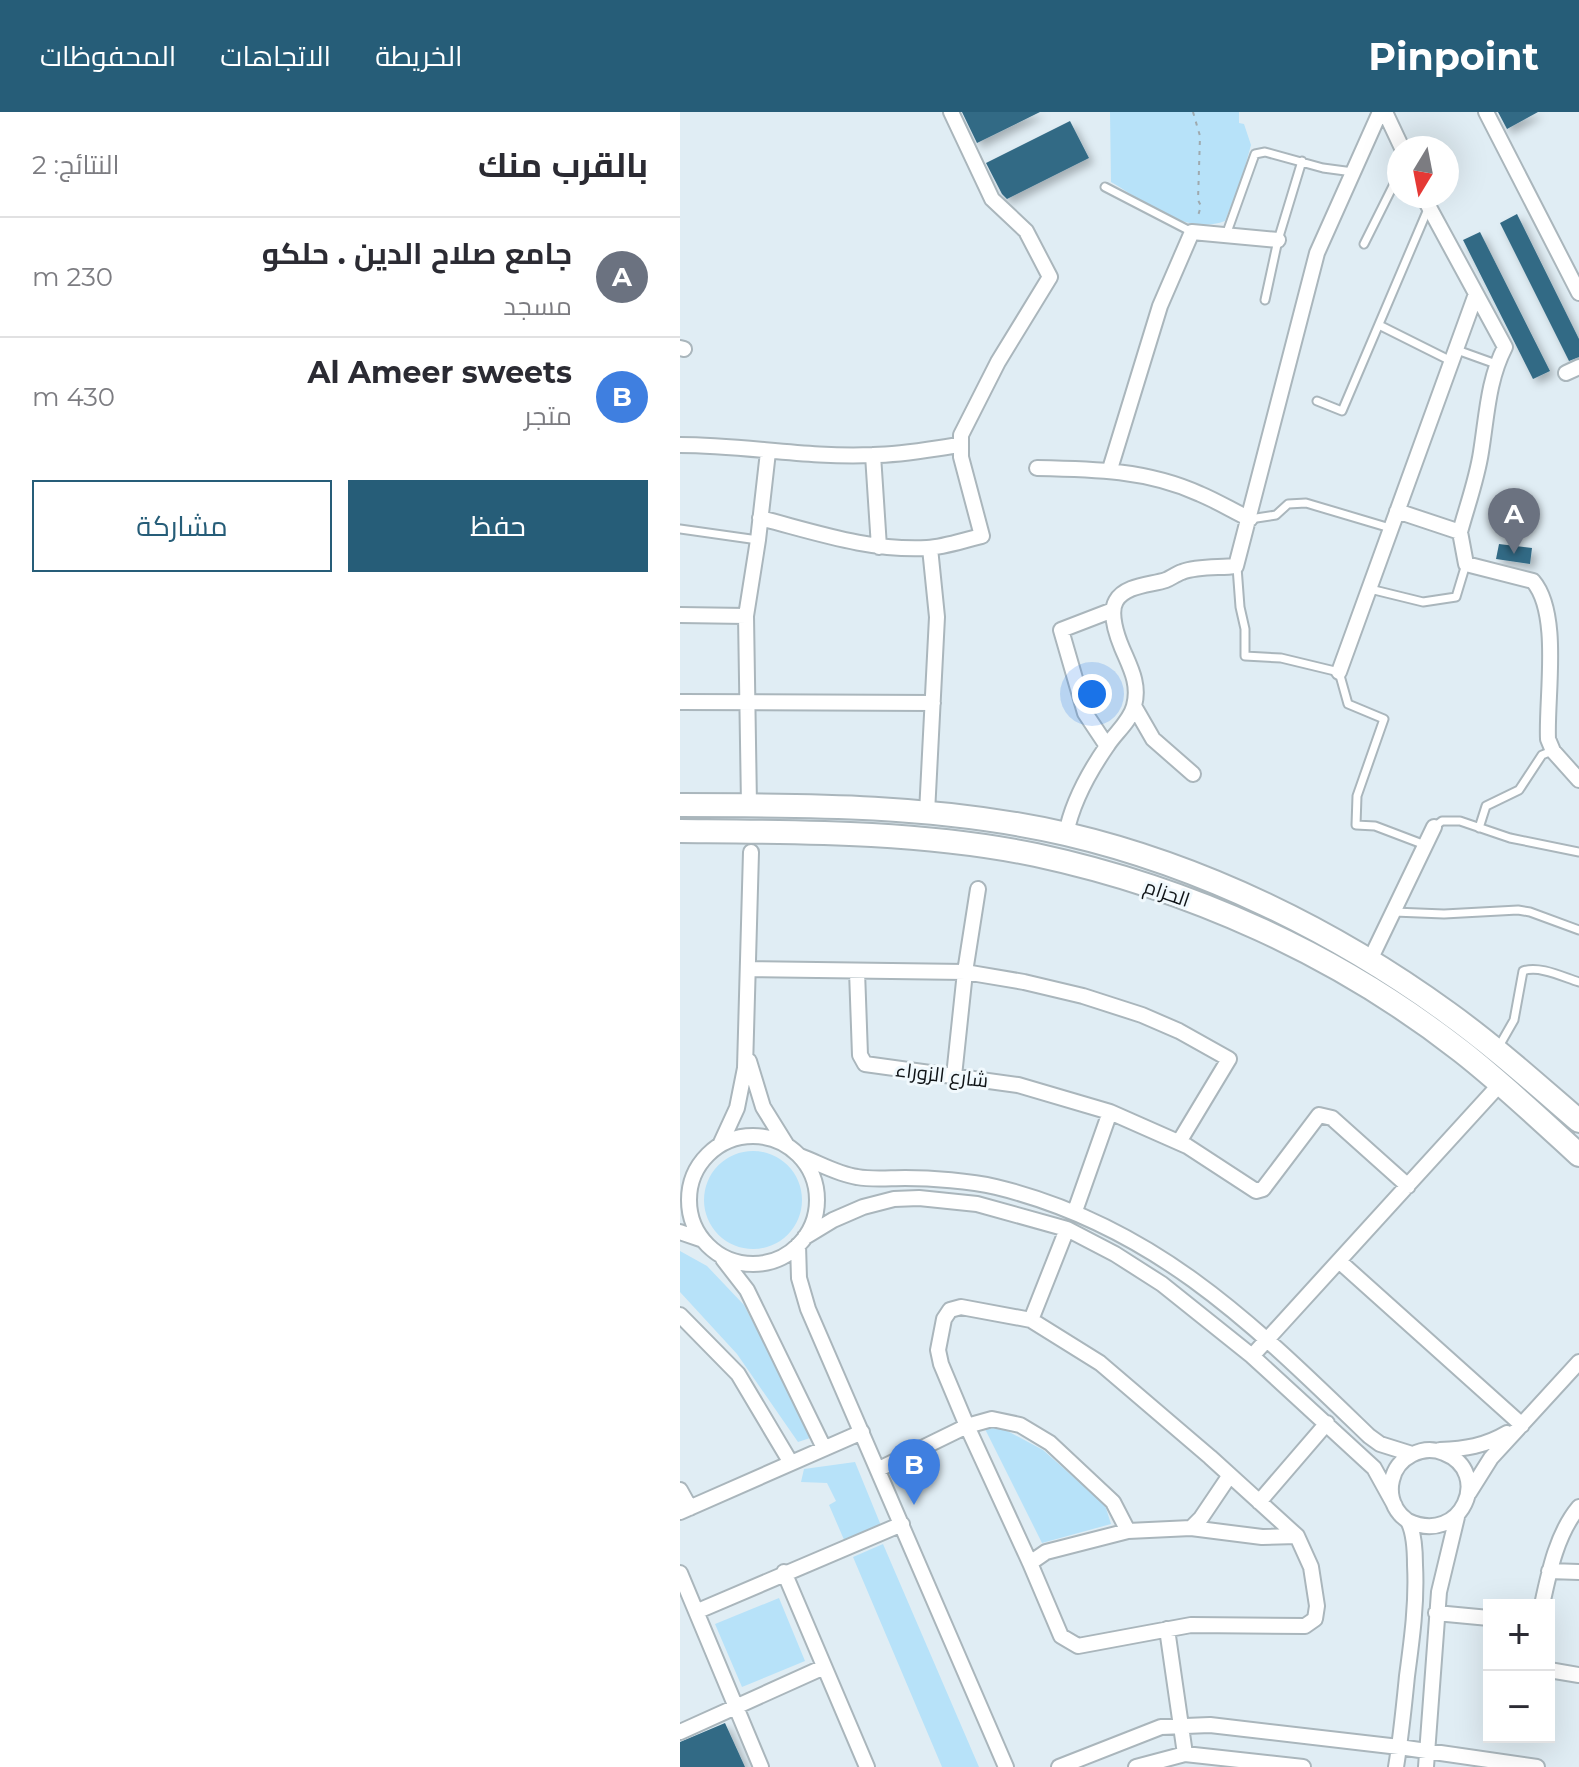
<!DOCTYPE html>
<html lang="ar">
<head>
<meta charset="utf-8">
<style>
  :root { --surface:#fff; --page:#f7f7f7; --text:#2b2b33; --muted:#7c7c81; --line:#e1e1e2; --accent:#265d78 }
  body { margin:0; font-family:Montserrat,Cairo,sans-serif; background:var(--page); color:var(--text); direction:rtl }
  .controls { position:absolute; right:24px; bottom:24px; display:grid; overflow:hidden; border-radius:0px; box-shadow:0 8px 32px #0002 }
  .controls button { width:72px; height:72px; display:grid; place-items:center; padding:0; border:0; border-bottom:2px solid var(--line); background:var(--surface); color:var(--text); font:40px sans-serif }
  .compass { position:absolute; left:707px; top:24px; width:72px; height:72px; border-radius:50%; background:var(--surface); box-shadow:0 8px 32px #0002; rotate:190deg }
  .you { position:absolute; left:412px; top:582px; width:28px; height:28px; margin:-20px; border:6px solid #fff; border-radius:50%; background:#1a73e8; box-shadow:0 0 0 12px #1a73e833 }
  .badge { display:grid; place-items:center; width:52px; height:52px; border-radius:50%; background:var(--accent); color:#fff; font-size:26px; font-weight:700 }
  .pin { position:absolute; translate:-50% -66px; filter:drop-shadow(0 2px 4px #0008) }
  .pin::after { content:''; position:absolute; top:42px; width:28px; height:24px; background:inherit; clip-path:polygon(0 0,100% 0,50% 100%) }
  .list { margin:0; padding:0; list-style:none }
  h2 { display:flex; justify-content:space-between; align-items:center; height:104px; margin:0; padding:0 32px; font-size:34px }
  h2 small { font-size:26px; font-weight:400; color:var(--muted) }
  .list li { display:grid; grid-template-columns:52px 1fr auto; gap:24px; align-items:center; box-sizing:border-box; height:120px; padding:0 32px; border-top:2px solid var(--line) }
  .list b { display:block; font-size:30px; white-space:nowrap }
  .list p { margin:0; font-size:26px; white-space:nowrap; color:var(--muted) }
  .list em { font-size:26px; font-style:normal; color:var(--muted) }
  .actions { display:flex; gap:16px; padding:24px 32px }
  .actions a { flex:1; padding:18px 0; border:2px solid var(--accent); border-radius:0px; text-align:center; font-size:28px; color:var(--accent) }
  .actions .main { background:var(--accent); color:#fff }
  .map { position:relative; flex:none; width:899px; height:1655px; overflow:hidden; direction:ltr }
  header { display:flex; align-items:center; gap:48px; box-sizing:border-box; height:112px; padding:0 40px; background:var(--accent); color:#fff }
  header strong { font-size:38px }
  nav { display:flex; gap:44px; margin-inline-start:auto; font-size:28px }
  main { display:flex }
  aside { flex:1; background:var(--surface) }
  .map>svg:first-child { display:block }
</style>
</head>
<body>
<header>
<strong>Pinpoint</strong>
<nav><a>الخريطة</a><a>الاتجاهات</a><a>المحفوظات</a></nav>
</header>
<main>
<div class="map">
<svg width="899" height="1655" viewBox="0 0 899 1655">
  <defs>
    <filter id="shadow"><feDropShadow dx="5" dy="5" stdDeviation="4" flood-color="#0004"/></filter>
  </defs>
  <rect width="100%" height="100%" fill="#e0edf4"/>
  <!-- green -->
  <path fill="#b7e2f9" d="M430 0H559V11L564 12 571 33 562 66 545 109C504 124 464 89 431 70Z
    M24 1088a49 49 0 1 1 98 0a49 49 0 1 1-98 0Z
    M0 1139 27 1154 64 1193 133 1325 118 1330 57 1242 0 1180Z
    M320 1315 363 1338 425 1393 431 1412 362 1431 305 1317Z
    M175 1350 202 1416 165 1430 149 1393 156 1389 147 1371 121 1370 124 1357Z
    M203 1432 299 1655H262L173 1445Z
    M99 1486 125 1549 62 1575 35 1512Z"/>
  <!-- building -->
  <path fill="#336a85" filter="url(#shadow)" d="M282 0H360L297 31Z
    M818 0H858L827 17Z
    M390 9 409 46 327 87 322 82 306 51Z
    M837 102 899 227V245L889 249 820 111Z
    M800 120 870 259 853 267 783 128Z
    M819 432 852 436 850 452 816 447Z
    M45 1611 65 1655H0V1630Z"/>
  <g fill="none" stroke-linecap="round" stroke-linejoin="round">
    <defs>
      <path id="service" d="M425 75 512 120
        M546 123 575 42 585 40 643 56 673 60
        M684 132 719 62
        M585 188 598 128 622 49
        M699 213 771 249
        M777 238 816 252
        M637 289 662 299 748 97
        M570 407 596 403 608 392 626 391 710 416
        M0 417 78 428
        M557 455 560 495 565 517V544L601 546 659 560 668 592 704 607 677 684 676 713 695 714 745 733
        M690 477 743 490 776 485 786 452
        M754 715 762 709H780L830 726 899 740
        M799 716 806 694 839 678 862 643 872 639
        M714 800 764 802 838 798 850 800 899 818
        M818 936 834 908 843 859C859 853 883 865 899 870"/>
      <path id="minor" d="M705 0 722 36
        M806 0 899 181
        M743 84 825 235C808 268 807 303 801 340 797 367 787 394 780 420
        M0 236 4 237
        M886 261 899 255
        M0 333C64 333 128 346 193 343 222 343 251 337 280 333
        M193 343 199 435
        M357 356C413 357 468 358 520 382 537 389 553 399 570 407
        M430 357 480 194 512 120 598 128
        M717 399 780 420 786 452 853 469C881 502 866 585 868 627L873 639 899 668
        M80 406C135 420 189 439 247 436 265 435 284 428 302 424L281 345V323L318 250 370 165 346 119 312 87 271 0
        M0 503 66 504
        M659 560 796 182
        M0 590 253 591
        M454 594 473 627 513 662
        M427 634 405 601 381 518 433 498
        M69 693 66 504 78 428 88 340
        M247 701 257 505 250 436
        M386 722C392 691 409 660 427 634 435 621 450 610 454 594 460 572 450 555 442 536 437 524 429 501 436 489 445 473 471 473 486 468 491 466 496 462 502 460 518 454 539 456 556 454L637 141 700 0
        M690 848 754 715
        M69 857 285 860 344 870 403 884 462 903 499 919 549 947 499 1030
        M177 859 180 943 185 952 338 973 430 1000 507 1034 576 1079 583 1077 639 1003 652 1006 728 1074
        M69 949 83 995 106 1032
        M274 964 285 860 298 777
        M9 1088a64 64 0 1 1 128 0a64 64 0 1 1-128 0Z
        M40 1033 57 996 65 956 71 740
        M120 1044C139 1051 157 1062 177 1065 193 1068 209 1066 225 1066 252 1066 290 1069 316 1075 476 1114 575 1214 689 1324L700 1332 732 1342
        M395 1099 430 1000
        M0 1120 23 1128
        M125 1125 153 1108 183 1095 214 1087 239 1086 297 1092 387 1117 435 1142 482 1172 572 1244 694 1356 715 1394
        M118 1133 119 1166 128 1197 326 1655
        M43 1147 67 1178 144 1336
        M659 1149 842 1313
        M0 1203 58 1262 111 1351
        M351 1208 387 1117
        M572 1244 821 971
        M760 1338C785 1337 805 1334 827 1321
        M199 1357 287 1314 312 1307 340 1313 370 1331 433 1390 448 1419
        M0 1378 10 1396
        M789 1381 811 1346 899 1250
        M579 1390 647 1311
        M0 1400 182 1320
        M511 1416 582 1425 617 1424
        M350 1451 287 1314 261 1252 258 1238 264 1207 270 1198 281 1195 351 1208 420 1251 530 1345 617 1424 631 1455 637 1494 635 1507 625 1514 511 1513 398 1534 381 1524 350 1451 366 1440 448 1419 511 1416 521 1406 550 1363
        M869 1459 899 1460
        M104 1460 187 1655
        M0 1461 81 1655
        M862 1493C869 1460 877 1421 899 1395
        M18 1499 222 1412
        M756 1501 809 1506
        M487 1517 505 1642
        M869 1558 899 1563
        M0 1620 144 1555
        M379 1655 481 1615 530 1613 719 1635 857 1655
        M456 1655 505 1642 623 1655
        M716 1655C721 1625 724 1594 727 1564 732 1527 737 1490 735 1453 735 1442 734 1422 729 1411 727 1407 723 1406 720 1402 712 1393 709 1380 712 1368 717 1345 743 1332 764 1341 813 1360 782 1434 728 1409
        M746 1655 759 1480 777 1405"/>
      <path id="secondary" d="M0 693C129 693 260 693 386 722 523 754 655 819 768 901 814 934 856 972 899 1009
        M0 719C118 720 239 719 356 743 509 776 657 842 781 939 822 971 860 1007 899 1043"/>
    </defs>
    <!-- service casing -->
    <use href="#service" stroke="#aab6bc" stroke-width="11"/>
    <!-- minor casing -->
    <use href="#minor" stroke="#aab6bc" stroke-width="18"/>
    <!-- secondary casing -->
    <use href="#secondary" stroke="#aab6bc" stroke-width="26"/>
    <!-- path -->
    <path stroke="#9faaaf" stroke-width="2" stroke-dasharray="4 6" stroke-linecap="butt" d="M513 0 520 24 518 88 521 94 517 107"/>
    <!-- service -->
    <use href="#service" stroke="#fff" stroke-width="7"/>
    <!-- minor -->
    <use href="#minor" stroke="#fff" stroke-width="14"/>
    <!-- secondary -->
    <use href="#secondary" stroke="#fff" stroke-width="22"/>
  </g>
  <g text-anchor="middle" stroke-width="6" stroke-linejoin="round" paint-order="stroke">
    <!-- street labels -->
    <g font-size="20" fill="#101417" stroke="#f1f9fd">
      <text transform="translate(487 781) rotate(19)" y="7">الحزام</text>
      <text transform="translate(262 963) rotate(7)" y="7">شارع الزوراء</text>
    </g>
  </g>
</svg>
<div class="controls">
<button>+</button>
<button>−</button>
</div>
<svg class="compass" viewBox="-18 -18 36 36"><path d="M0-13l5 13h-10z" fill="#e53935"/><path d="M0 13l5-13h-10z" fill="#7c7c81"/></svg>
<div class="you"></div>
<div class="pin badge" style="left:834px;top:442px;background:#6b7280">A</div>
<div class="pin badge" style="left:234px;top:1393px;background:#3f7fe0">B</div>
</div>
<aside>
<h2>بالقرب منك<small>النتائج: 2</small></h2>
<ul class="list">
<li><span class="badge" style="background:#6b7280">A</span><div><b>جامع صلاح الدين . حلكو</b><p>مسجد</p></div><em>230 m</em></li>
<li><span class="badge" style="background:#3f7fe0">B</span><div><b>Al Ameer sweets</b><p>متجر</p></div><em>430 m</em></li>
</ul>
<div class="actions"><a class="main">حفظ</a><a>مشاركة</a></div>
</aside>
</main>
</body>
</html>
